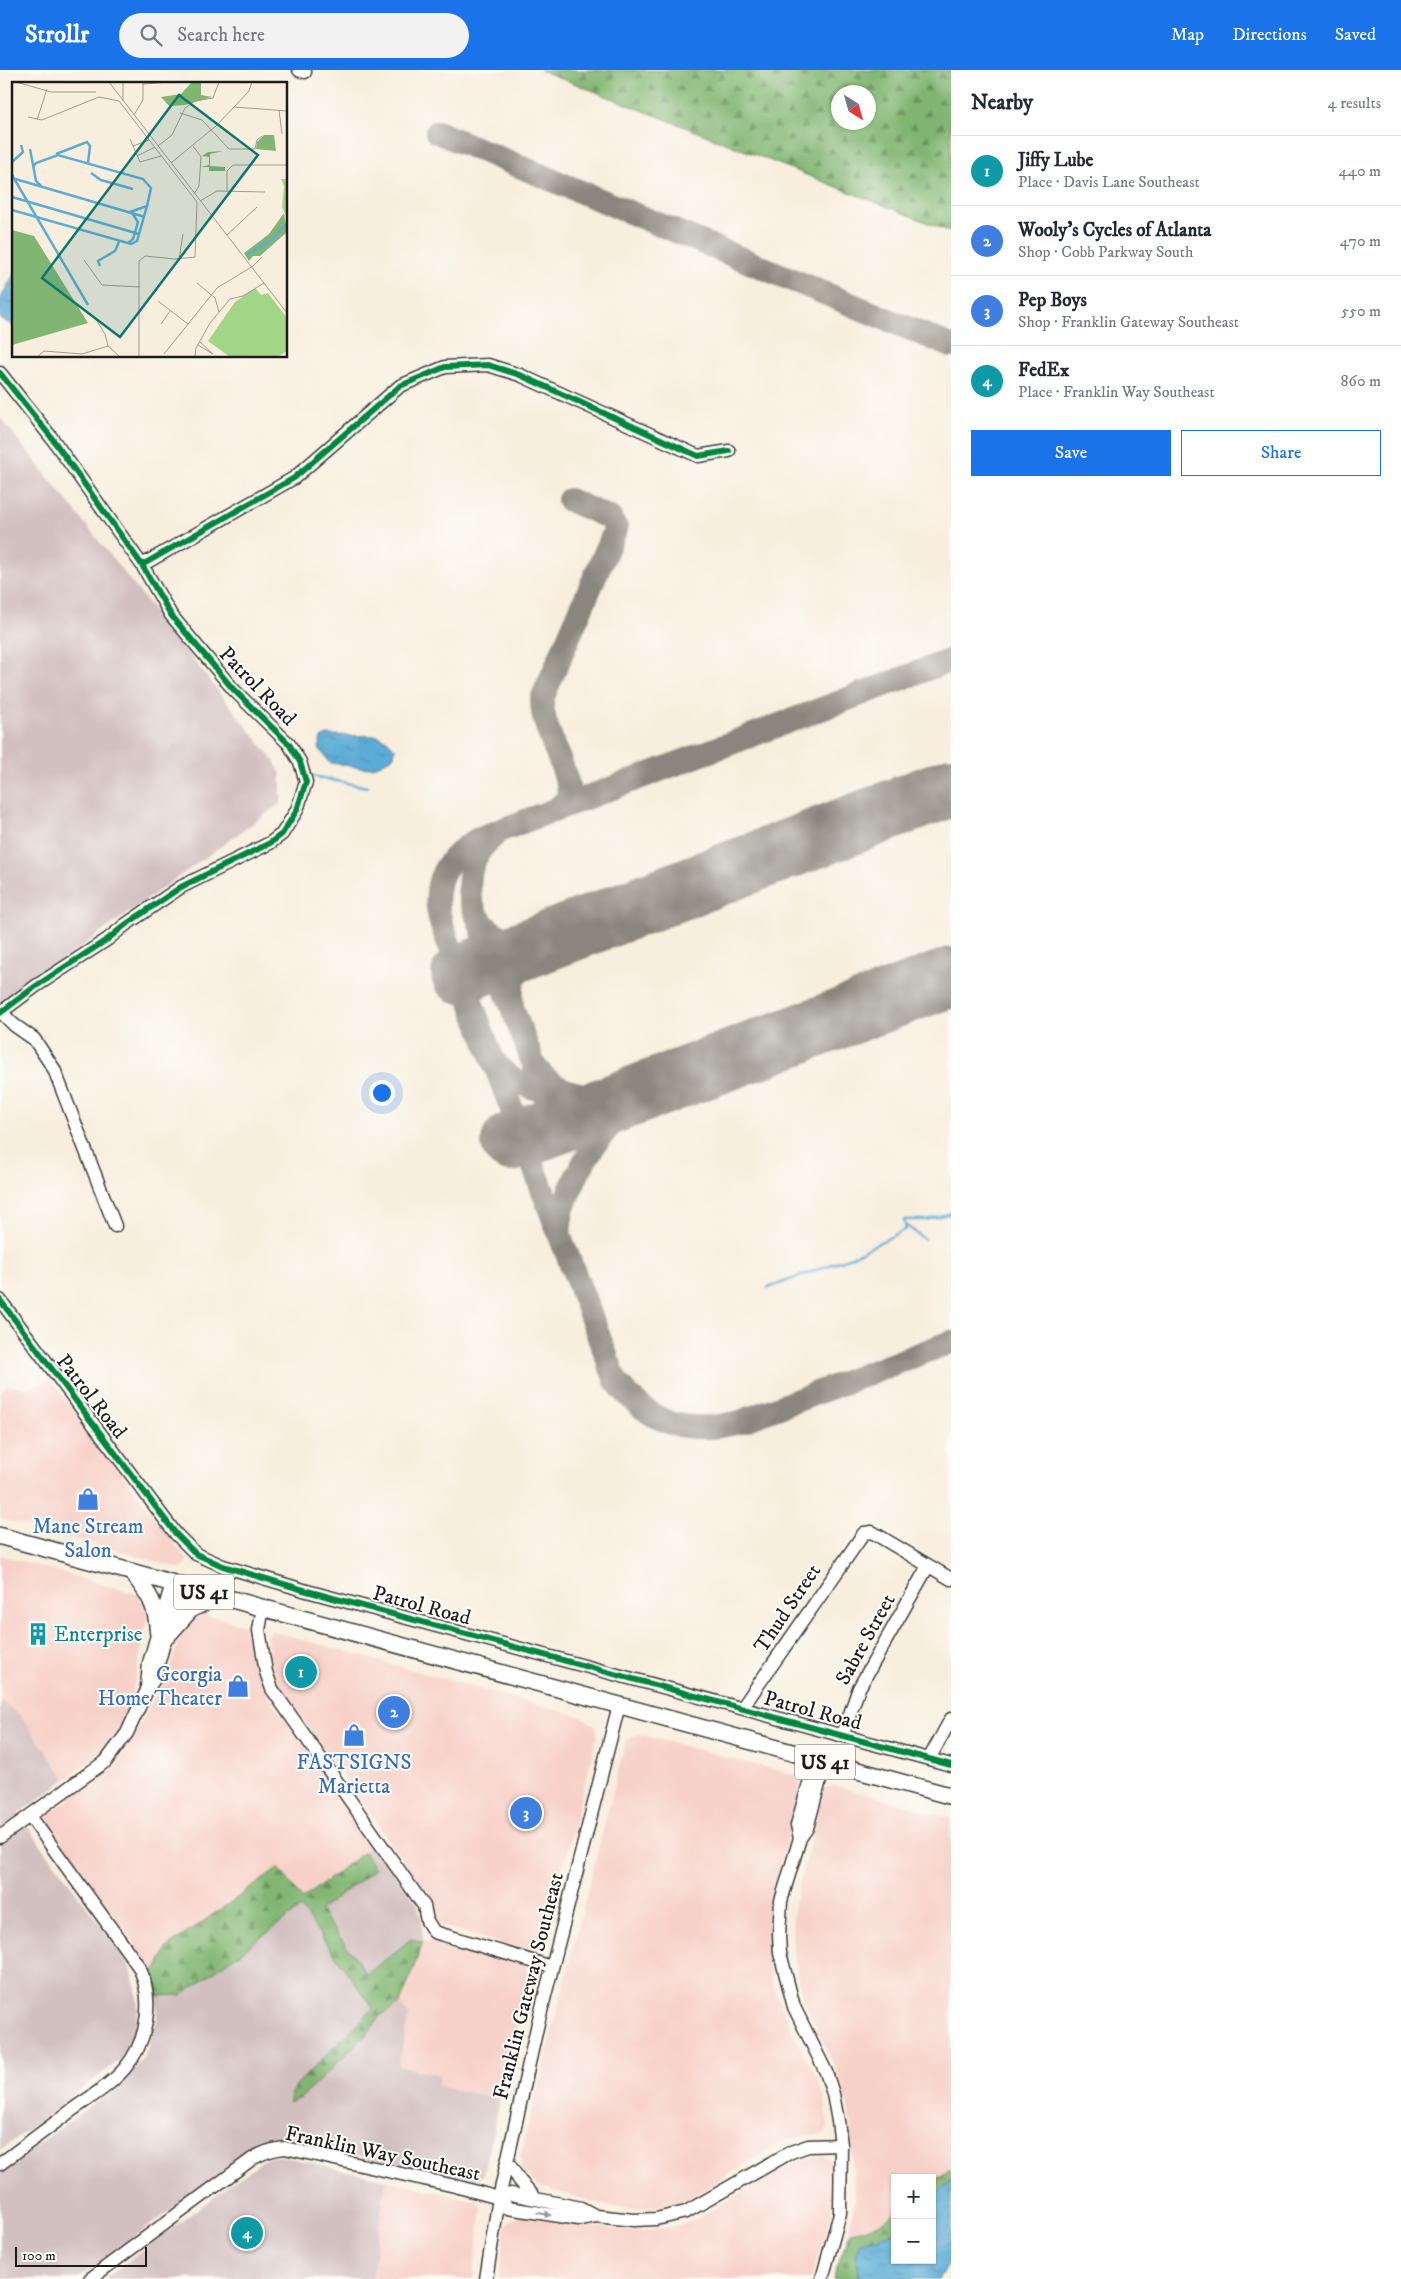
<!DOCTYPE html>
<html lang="en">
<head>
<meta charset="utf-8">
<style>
  :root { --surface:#fff; --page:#f2f2f3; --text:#1f2937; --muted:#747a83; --line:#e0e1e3; --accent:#1a73e8 }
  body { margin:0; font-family:"IM FELL DW Pica",serif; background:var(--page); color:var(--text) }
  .controls { position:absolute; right:15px; bottom:15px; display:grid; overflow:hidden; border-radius:0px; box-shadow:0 1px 4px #0004 }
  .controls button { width:45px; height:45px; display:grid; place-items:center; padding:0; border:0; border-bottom:1px solid var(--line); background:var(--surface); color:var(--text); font:25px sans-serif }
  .compass { position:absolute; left:831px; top:15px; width:45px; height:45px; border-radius:50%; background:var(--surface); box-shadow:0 1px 4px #0004; rotate:143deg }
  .scale { position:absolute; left:15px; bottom:12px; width:132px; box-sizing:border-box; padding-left:5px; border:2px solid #1c1c1c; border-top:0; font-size:14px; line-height:18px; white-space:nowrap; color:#1c1c1c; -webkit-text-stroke:4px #fdfcf7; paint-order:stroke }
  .you { position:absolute; left:381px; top:1022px; width:18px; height:18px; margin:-12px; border:4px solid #fff; border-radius:50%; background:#1a73e8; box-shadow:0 0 0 8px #1a73e833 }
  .badge { display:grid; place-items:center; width:32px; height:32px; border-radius:50%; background:var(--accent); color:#fff; font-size:16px; font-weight:700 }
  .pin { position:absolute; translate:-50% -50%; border:2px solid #fff; box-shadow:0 1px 5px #0006 }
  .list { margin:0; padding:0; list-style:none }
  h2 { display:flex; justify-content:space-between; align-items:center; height:65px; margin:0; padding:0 20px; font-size:21px }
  h2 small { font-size:16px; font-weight:400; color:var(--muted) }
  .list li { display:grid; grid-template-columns:32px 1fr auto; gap:15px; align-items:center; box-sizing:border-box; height:70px; padding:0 20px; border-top:1px solid var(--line) }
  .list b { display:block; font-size:19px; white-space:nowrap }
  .list p { margin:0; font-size:16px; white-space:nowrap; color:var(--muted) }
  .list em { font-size:16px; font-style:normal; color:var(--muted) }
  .actions { display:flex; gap:10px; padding:15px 20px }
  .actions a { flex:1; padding:11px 0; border:1px solid var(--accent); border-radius:0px; text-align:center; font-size:18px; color:var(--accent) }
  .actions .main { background:var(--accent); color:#fff }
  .icon { flex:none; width:28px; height:28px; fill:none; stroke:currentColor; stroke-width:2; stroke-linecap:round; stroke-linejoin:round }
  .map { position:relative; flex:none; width:951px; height:2209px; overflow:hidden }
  header { display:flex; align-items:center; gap:30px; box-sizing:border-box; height:70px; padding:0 25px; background:var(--accent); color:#fff }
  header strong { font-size:24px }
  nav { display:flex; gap:28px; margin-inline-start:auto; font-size:18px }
  .search { width:350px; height:45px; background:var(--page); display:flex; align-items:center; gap:12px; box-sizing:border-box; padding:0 18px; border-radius:28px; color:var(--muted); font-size:19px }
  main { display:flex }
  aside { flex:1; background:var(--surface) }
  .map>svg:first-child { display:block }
</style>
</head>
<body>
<header>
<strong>Strollr</strong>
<div class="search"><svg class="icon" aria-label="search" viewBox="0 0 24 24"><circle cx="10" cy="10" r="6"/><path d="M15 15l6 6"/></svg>Search here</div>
<nav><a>Map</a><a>Directions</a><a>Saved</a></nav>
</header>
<main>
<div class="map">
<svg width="951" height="2209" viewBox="0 0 951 2209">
  <defs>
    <pattern id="forest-firs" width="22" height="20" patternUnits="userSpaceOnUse" patternTransform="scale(1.25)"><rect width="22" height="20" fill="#81b672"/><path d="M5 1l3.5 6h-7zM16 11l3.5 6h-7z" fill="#69935d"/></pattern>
    <pattern id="water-ripples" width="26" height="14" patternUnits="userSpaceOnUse" patternTransform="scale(1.25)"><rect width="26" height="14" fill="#5cacd6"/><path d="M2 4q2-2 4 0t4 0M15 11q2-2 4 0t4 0" fill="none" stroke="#4b8bad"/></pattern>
  </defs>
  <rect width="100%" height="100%" fill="#fdfcf7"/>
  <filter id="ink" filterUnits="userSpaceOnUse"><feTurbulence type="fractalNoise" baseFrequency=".02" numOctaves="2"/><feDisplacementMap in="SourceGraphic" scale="10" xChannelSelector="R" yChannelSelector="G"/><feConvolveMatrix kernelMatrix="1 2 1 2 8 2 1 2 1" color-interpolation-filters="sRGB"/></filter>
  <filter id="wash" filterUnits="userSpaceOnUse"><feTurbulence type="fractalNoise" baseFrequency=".0096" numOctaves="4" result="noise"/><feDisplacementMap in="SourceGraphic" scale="20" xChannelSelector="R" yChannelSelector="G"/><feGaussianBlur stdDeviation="1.12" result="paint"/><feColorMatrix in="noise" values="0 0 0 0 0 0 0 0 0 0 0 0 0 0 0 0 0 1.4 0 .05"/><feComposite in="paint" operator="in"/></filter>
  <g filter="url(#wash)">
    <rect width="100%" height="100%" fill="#f8eede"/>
    <!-- built -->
    <path fill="#f7d1c8" d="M51 1310 187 1490 183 1499 0 1448V1325L7 1315 26 1318Z
      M0 1485 136 1524 143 1532 148 1542 131 1632 122 1654 106 1679 66 1709 21 1646 0 1630Z
      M201 1544 248 1556 260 1607 267 1623 375 1773 302 1830 279 1798 167 1877 159 1896 151 1902 132 1870 46 1752 47 1745 98 1708 122 1686 168 1604 184 1556 192 1547Z
      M271 1561 582 1647 596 1657 597 1665 542 1879 534 1883 441 1856 437 1850V1843L429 1827 274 1609 266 1566Z
      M639 1664 798 1706 801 1716 771 1833 769 1880 771 1911 793 1964 816 2006 825 2029 828 2058 822 2064 807 2065 783 2071 697 2124 677 2134 638 2139 611 2137 538 2116 522 2100 520 2087 626 1670Z
      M833 1715 951 1748V2098L932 2113V2108H895V2142L881 2153 849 2164 855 2129 849 2040 840 2007 810 1945 798 1911 792 1868 794 1835 824 1719Z
      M441 1871 524 1894 530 1903 500 2029 436 2016 439 2006 397 1996 409 1945 400 1934 423 1872Z
      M825 2086 830 2090 833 2098 834 2124 831 2146 811 2209H499L505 2158 511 2150 523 2145 622 2160 643 2161 675 2156 701 2147 781 2098 805 2089Z
      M386 2110 478 2131 482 2138 473 2209H372Z"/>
    <!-- industrial -->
    <path fill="#d2bfc0" d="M0 347 274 691 281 704V733L0 935Z
      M0 1630 21 1646 66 1709 18 1744 119 1880 129 1896 136 1918 138 1939 135 1962 120 1990 0 2081Z
      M375 1773 417 1834 421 1847 423 1872 411 1869 367 1904 320 1840 375 1799 364 1782Z
      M301 1837 373 1938 294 2017 289 2032 301 2028 368 1963 381 1945 400 1934 409 1945 398 1996 439 2005 437 2016 500 2029 484 2104 475 2110 276 2069 262 2072 78 2209H0V2103L126 2009 144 1988 157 1949 156 1926 182 1925Z
      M281 2086 386 2110 372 2209H104L262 2091 270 2087Z"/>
    <!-- forest -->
    <path fill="url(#forest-firs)" stroke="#4e6947" fill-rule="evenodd" d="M540 0H951V162ZM868 22V52H838V22Z
      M364 1782 375 1799 320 1840 367 1904 411 1869 423 1872 400 1934 381 1945 368 1963 301 2028 289 2033 294 2017 373 1938 301 1838 182 1925 156 1926 155 1914 151 1902 159 1896 167 1877 279 1798 302 1829Z
      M951 2098V2110L932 2129V2113Z
      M895 2142V2160L856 2186 859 2209H833L849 2164 881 2153Z"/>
    <!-- water -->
    <path fill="url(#water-ripples)" stroke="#3c6479" d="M14 204V257L0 248V229Z
      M327 665 378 666 387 670 395 678 394 686C368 705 360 696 330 693L319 678 321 668Z
      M951 2110V2191L939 2209H859C850 2152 868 2182 895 2160V2190H932V2129Z"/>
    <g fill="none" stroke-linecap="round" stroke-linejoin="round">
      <!-- stream -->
      <path stroke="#5cacd6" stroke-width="2.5" d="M312 706 367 717
        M906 1155 924 1169
        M768 1218 851 1187 906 1159 904 1150H926L951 1143"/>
      <!-- taxiway -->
      <path stroke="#8a857d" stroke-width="24" d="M437 62 951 276
        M555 740C560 736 566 732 568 726 573 707 540 658 542 629L616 458 610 448 569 430
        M494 766C473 782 467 803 470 828L534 995C561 1035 609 1027 650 1019
        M479 848C495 871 520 875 546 872
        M512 934C508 906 524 886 546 872
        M496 993C510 1014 536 1020 560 1023
        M658 1018C616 1042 590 1074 571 1118 564 1134 558 1149 560 1166L441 853C430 812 445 788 480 768L951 590
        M560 1166 616 1311C650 1355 687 1365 740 1352L951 1272"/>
      <!-- runway -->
      <path stroke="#8a857d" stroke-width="60" d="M461 904 951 717
        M511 1072 951 907"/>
    </g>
  </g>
  <g filter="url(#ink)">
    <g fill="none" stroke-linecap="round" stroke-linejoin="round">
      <defs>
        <path id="minor" d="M299 0 305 2
          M0 303 51 367 142 495 171 545 233 619 289 674 300 692 306 712 297 740 282 764 270 773 181 817 125 855 108 869 36 916 0 943
          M142 495 294 408 400 316 445 297 488 295 520 305 698 386 729 381
          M1 942 14 955 34 969 54 999 115 1156
          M0 1230 176 1464 196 1484 223 1496 307 1521 951 1695
          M263 1537 259 1560 266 1602 272 1619 424 1836 427 1851 434 1862 552 1897
          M147 1617 149 1593 172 1513
          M742 1638 864 1463 872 1462 951 1509
          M843 1664 859 1618 928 1496
          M929 1689 951 1649
          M0 1767 106 1691 127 1663 147 1620 154 1609 180 1515
          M800 1768 797 1755 816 1689
          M507 2091 520 2111 536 2129
          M0 2094C23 2077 45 2060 68 2043 87 2029 110 2016 125 1998 148 1971 154 1929 139 1897L30 1746
          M499 2128 511 2124 581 2138 596 2146 634 2150 656 2149 686 2142 791 2082 808 2076 841 2075
          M499 2128 508 2138 579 2149 596 2146
          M90 2209 252 2089C263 2082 273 2079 285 2078L455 2116 499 2128
          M486 2209 499 2128 538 1953 619 1635
          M822 2209 840 2143 841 2075 838 2051 833 2024 826 2002 794 1937 780 1883 779 1865 781 1831 800 1768 807 1758 825 1692"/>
        <path id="major" d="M0 1466 951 1726
          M132 1502C148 1523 157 1534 158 1562
          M167 1566 191 1539 218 1526"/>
      </defs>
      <!-- minor casing -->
      <use href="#minor" stroke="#3d3c39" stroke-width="15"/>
      <!-- major casing -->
      <use href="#major" stroke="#3d3c39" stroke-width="19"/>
      <!-- minor -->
      <use href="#minor" stroke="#fff" stroke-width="12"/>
      <!-- major -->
      <use href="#major" stroke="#fff" stroke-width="16"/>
      <defs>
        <path id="cycleway" d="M0 303 51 367 142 495 171 545 233 619 289 674 300 692 306 712 297 740 282 764 270 773 181 817 125 855 108 869 36 916 0 943
          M142 495 294 408 400 316 445 297 488 295 520 305 698 386 729 381
          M0 1230 176 1464 196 1484 223 1496 307 1521 951 1695"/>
      </defs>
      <!-- cycleway casing -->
      <use href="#cycleway" stroke="#fdfcf7" stroke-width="9"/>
      <!-- cycleway -->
      <use href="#cycleway" stroke="#00873e" stroke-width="6"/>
    </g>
    <!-- one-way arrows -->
    <defs><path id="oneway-solid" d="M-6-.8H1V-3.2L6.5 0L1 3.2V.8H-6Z" transform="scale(1.25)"/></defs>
    <use fill="#999" href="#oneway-solid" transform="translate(544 2144) rotate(9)"/>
  </g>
  <!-- icons -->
  <defs>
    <symbol id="shop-bare" viewBox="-9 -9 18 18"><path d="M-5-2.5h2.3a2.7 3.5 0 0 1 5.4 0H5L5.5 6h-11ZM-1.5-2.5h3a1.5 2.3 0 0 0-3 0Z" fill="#3f7fe0" stroke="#fdfcf7" stroke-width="2.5" paint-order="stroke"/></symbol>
    <symbol id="building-bare" viewBox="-9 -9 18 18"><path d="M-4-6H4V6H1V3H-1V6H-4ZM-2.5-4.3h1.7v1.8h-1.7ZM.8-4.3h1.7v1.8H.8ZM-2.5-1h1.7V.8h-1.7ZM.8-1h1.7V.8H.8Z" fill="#0f9aa8" stroke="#fdfcf7" stroke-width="2.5" paint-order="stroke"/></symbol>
  </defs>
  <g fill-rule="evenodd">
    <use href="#shop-bare" x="72" y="1413" width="32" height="32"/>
    <use href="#building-bare" x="22" y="1548" width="32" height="32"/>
    <use href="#shop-bare" x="222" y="1600" width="32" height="32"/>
    <use href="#shop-bare" x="338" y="1649" width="32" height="32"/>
  </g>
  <g text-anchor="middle" stroke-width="4" stroke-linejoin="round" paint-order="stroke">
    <!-- shield labels -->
    <g fill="#fdfcf7" stroke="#605f5e" stroke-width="1">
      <rect x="174" y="1504.5" width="60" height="35" rx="4"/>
      <rect x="795" y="1674.5" width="60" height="35" rx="4"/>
    </g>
    <g font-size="20" font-weight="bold" fill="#1c1c1c">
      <text x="204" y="1529">US 41</text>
      <text x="825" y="1699">US 41</text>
    </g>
    <!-- street labels -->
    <g font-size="21" fill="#1c1c1c" stroke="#fdfcf7">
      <text transform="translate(258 616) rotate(46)" y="7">Patrol Road</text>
      <text transform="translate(92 1326) rotate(52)" y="7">Patrol Road</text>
      <text transform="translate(422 1535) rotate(15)" y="7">Patrol Road</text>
      <text transform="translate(787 1538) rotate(-56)" y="7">Thud Street</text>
      <text transform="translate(865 1569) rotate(-61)" y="7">Sabre Street</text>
      <text transform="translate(813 1640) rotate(15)" y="7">Patrol Road</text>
      <text transform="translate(528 1916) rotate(-76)" y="7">Franklin Gateway Southeast</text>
      <text transform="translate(383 2083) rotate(12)" y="7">Franklin Way Southeast</text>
    </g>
    <!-- shop labels -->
    <g font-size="21" fill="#366cbe" stroke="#fdfcf7">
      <text x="88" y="1463">Mane Stream<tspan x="88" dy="24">Salon</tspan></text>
      <text x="222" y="1611" text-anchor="end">Georgia<tspan x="222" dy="24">Home Theater</tspan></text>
      <text x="354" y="1699">FASTSIGNS<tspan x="354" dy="24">Marietta</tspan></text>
    </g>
    <!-- culture labels -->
    <g font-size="21" fill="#0d838f" stroke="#fdfcf7" text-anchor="start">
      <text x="54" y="1571">Enterprise</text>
    </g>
  </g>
  <!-- overview -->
  <g transform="translate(12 12)">
    <rect width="275" height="275" fill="#f8eede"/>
    <path d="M269 97H274L275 136 270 125 272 104Z" fill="#a2d585"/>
    <path d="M180 0H189V13L200 15 173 23 157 24 149 15 169 12ZM252 53H262L264 69 244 67 245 60ZM211 69 198 72V84L213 85V89H197V85H189L197 83V75L190 74 196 70ZM272 131 275 150 248 174H241L237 179 232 171 257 152ZM0 148 22 154 76 241 0 263Z" fill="#81b672"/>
    <path d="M243 206 249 213 256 211 275 236V269L265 275H218L196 259 223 220Z" fill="#a2d585"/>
    <path fill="none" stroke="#5cacd6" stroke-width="2.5" d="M18 67 24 99 29 104M44 72 75 60 78 64 76 81M0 80 11 70 9 63M21 85 24 81 46 73 131 97 139 106 135 124M79 91 89 98 121 107M0 93 76 223M0 96 133 135M0 115 127 152M0 128 119 162 125 159 135 124 118 130M116 161 121 157 126 140 120 131M234 173 261 157 275 141M88 184 86 179 103 169 107 160"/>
    <path fill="none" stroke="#a09a90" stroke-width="1" d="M4 0 39 10H84M97 0 275 231M111 0V19M131 2 158 0M222 25 275 29M267 28 270 52M168 31 190 38 217 67H243L245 58 250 54M122 33 131 18V0M16 35 30 38 87 15 107 19 185 120 183 175 163 177 133 174 127 179V275M25 38 35 7M118 57 128 80 149 74M121 64 137 58M146 64 160 53 173 26 183 19 201 16 207 0M181 64 189 75 187 104 182 112M125 74 143 65M159 81 205 43 237 9 240 0M215 109V89L221 83H275M188 119 205 109 253 110M215 153 245 125M167 177 171 152M72 178 90 203 128 205M185 201 203 216 207 230M146 219 176 242M83 236 93 252 96 264M149 242 158 229M186 263 201 272 188 260M152 272 205 206 241 184 250 175M25 275 32 269 70 272 96 264 108 275M183 275 184 266 198 241 218 217 231 214 252 201"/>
    <path fill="#0f766e" fill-opacity="0.15" stroke="#0f766e" stroke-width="2.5" d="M167 13 246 73 108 255 30 196Z"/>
    <rect width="275" height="275" fill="none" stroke="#1c1c1c" stroke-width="2.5"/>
  </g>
</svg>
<div class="controls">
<button>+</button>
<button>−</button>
</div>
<svg class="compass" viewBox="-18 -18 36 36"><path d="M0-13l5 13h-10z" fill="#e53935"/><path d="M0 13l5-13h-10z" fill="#747a83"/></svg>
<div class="scale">100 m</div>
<div class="you"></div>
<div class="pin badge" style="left:301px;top:1602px;background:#0f9aa8">1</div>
<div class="pin badge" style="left:394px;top:1642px;background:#3f7fe0">2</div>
<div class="pin badge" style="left:526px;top:1743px;background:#3f7fe0">3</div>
<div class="pin badge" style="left:247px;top:2163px;background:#0f9aa8">4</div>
</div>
<aside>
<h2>Nearby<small>4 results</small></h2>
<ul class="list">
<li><span class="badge" style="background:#0f9aa8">1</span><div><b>Jiffy Lube</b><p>Place · Davis Lane Southeast</p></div><em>440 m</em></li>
<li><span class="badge" style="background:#3f7fe0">2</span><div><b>Wooly's Cycles of Atlanta</b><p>Shop · Cobb Parkway South</p></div><em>470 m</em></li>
<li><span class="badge" style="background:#3f7fe0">3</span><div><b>Pep Boys</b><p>Shop · Franklin Gateway Southeast</p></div><em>550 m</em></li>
<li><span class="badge" style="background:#0f9aa8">4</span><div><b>FedEx</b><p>Place · Franklin Way Southeast</p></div><em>860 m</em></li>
</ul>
<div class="actions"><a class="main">Save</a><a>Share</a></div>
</aside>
</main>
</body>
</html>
